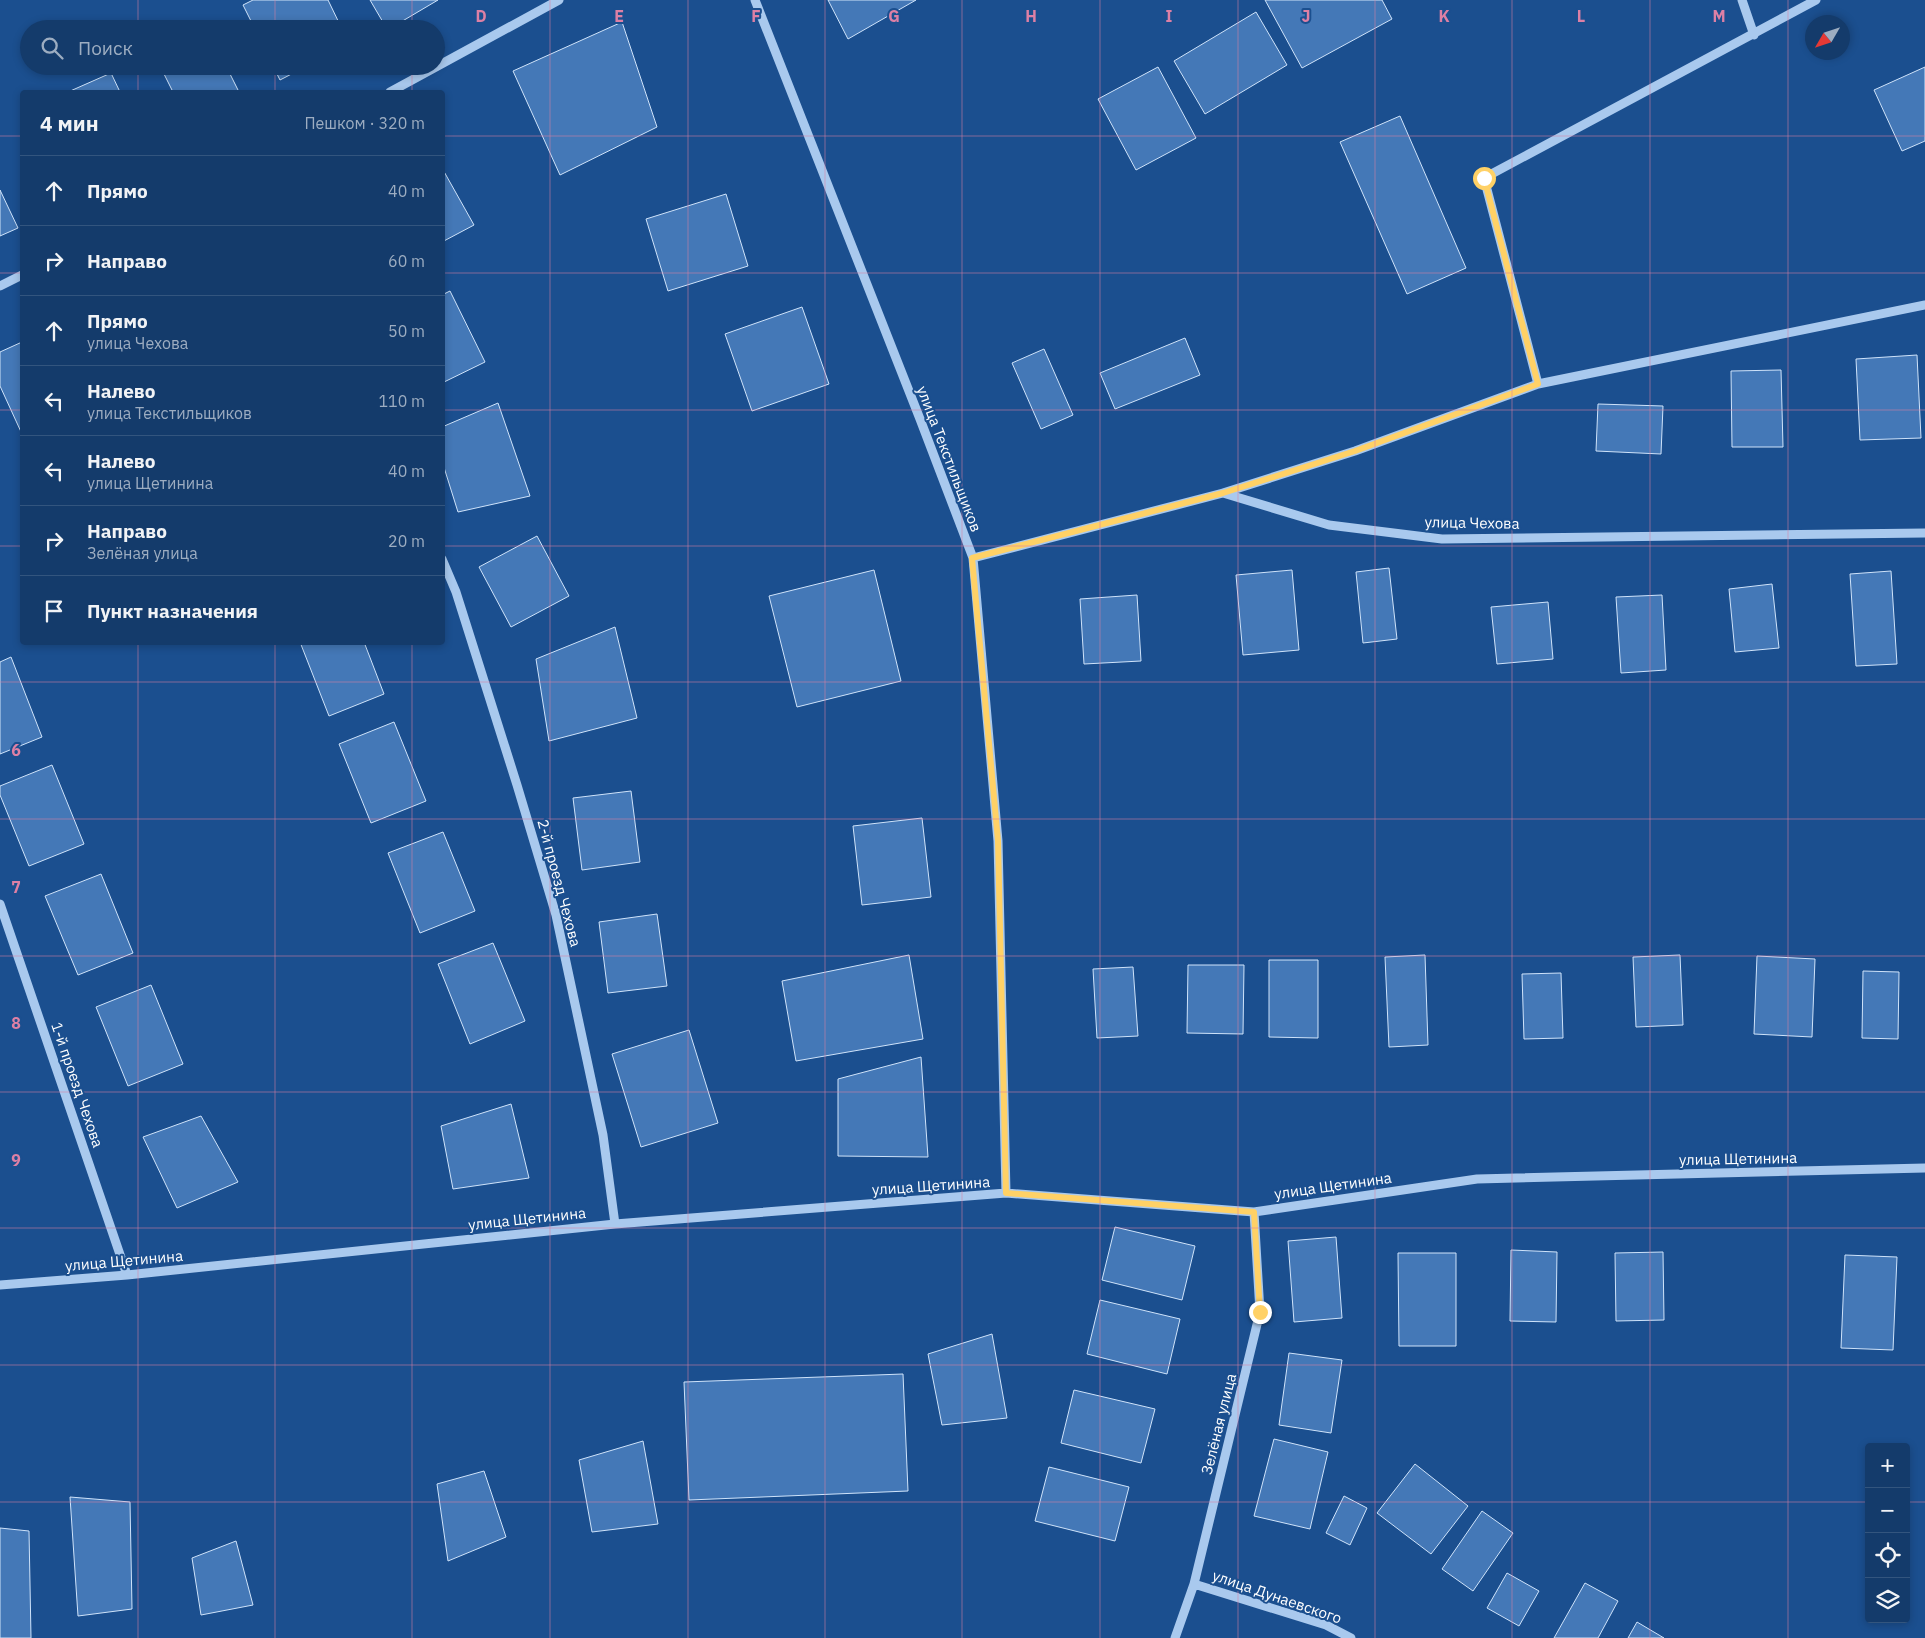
<!DOCTYPE html>
<html lang="ru">
<head>
<meta charset="utf-8">
<style>
  :root { --surface:#143b6b; --page:#214673; --text:#f1f3f6; --muted:#9dadc1; --line:#33557e }
  body { margin:0; font-family:"IBM Plex Sans",sans-serif; background:var(--page); color:var(--text) }
  .controls { position:absolute; right:15px; bottom:15px; display:grid; overflow:hidden; border-radius:5px; box-shadow:0 2px 8px #0003 }
  .controls button { width:45px; height:45px; display:grid; place-items:center; padding:0; border:0; border-bottom:1px solid var(--line); background:var(--surface); color:var(--text); font:25px sans-serif }
  .compass { position:absolute; left:1805px; top:15px; width:45px; height:45px; border-radius:50%; background:var(--surface); box-shadow:0 2px 8px #0003; rotate:231deg }
  .stop { position:absolute; width:15px; height:15px; margin:-11px; border:4px solid #ffd166; border-radius:50%; background:#fff }
  .stop.end { background:#ffd166; border-color:#fff; box-shadow:0 1px 5px #0008 }
  .list { margin:0; padding:0; list-style:none }
  h2 { display:flex; justify-content:space-between; align-items:center; height:65px; margin:0; padding:0 20px; font-size:21px }
  h2 small { font-size:16px; font-weight:400; color:var(--muted) }
  .list li { display:grid; grid-template-columns:32px 1fr auto; gap:15px; align-items:center; box-sizing:border-box; height:70px; padding:0 20px; border-top:1px solid var(--line) }
  .list b { display:block; font-size:19px; white-space:nowrap }
  .list p { margin:0; font-size:16px; white-space:nowrap; color:var(--muted) }
  .list em { font-size:16px; font-style:normal; color:var(--muted) }
  .icon { flex:none; width:28px; height:28px; fill:none; stroke:currentColor; stroke-width:2; stroke-linecap:round; stroke-linejoin:round }
  .map { position:relative; flex:none; width:1925px; height:1638px; overflow:hidden }
  .search { position:absolute; background:var(--surface); box-shadow:0 2px 8px #0003; left:20px; top:20px; width:425px; height:55px; display:flex; align-items:center; gap:12px; box-sizing:border-box; padding:0 18px; border-radius:28px; color:var(--muted); font-size:19px }
  .panel { position:absolute; background:var(--surface); box-shadow:0 2px 8px #0003; left:20px; top:90px; width:425px; height:555px; border-radius:5px }
  .map>svg:first-child { display:block }
</style>
</head>
<body>
<div class="map">
<svg width="1925" height="1638" viewBox="0 0 1925 1638">
  <rect width="100%" height="100%" fill="#1b4f8f"/>
  <!-- building -->
  <path fill="#4478b7" stroke="#cfe3fa" d="M253 0H328L342 29H255L243 5Z
    M370 0H438L389 29H387Z
    M828 0H916L848 39Z
    M1265 0H1382L1392 19 1302 68Z
    M1256 12 1287 65 1205 114 1174 61Z
    M622 22 657 127 560 175 513 71Z
    M205 23 208 29H194Z
    M160 66H226L239 92H173Z
    M273 66H307L280 80Z
    M1158 67 1196 138 1136 170 1098 99Z
    M1925 67V141L1902 151 1874 90Z
    M111 73 120 92H68Z
    M1400 116 1466 268 1407 294 1340 142Z
    M442 168 474 225 442 242Z
    M0 190 18 228 0 236Z
    M726 194 748 266 668 291 646 219Z
    M450 291 485 362 442 383V295Z
    M802 307 829 384 752 411 725 334Z
    M1185 338 1200 375 1115 409 1100 373Z
    M22 342V434L0 386V352Z
    M1044 349 1073 415 1041 429 1012 363Z
    M1917 355 1921 438 1860 440 1856 359Z
    M1781 370 1783 447H1732L1731 371Z
    M498 403 530 496 458 512 442 461V427Z
    M1598 404 1663 406 1661 454 1596 451Z
    M537 536 569 596 511 627 479 567Z
    M1389 568 1397 639 1363 643 1356 572Z
    M874 570 901 681 797 707 769 596Z
    M1292 570 1299 650 1243 655 1236 575Z
    M1891 571 1897 664 1856 666 1850 574Z
    M1772 584 1779 648 1735 652 1729 589Z
    M1137 595 1141 661 1084 664 1080 599Z
    M1662 595 1666 670 1621 673 1616 597Z
    M1548 602 1553 659 1497 664 1491 607Z
    M615 627 637 718 549 741 536 659Z
    M300 642H364L384 694 329 716Z
    M11 657 42 737 0 754V662Z
    M394 722 426 801 371 823 339 744Z
    M52 765 84 844 29 866 0 795V786Z
    M631 791 640 862 582 870 573 798Z
    M922 818 931 897 862 905 853 826Z
    M443 832 475 911 420 933 388 853Z
    M101 874 133 953 78 975 45 896Z
    M657 914 667 986 608 993 599 922Z
    M493 943 525 1021 470 1044 438 964Z
    M909 955 923 1039 796 1061 782 981Z
    M1425 955 1428 1045 1389 1047 1385 957Z
    M1680 955 1683 1025 1636 1027 1633 957Z
    M1757 956 1815 959 1812 1037 1754 1034Z
    M1269 960H1318V1038L1269 1037Z
    M1188 965H1244L1243 1034 1187 1033Z
    M1133 967 1138 1036 1097 1038 1093 969Z
    M1863 971 1899 972 1898 1039 1862 1038Z
    M1561 973 1563 1038 1524 1039 1522 974Z
    M151 985 183 1064 128 1086 96 1007Z
    M689 1030 718 1123 641 1147 612 1054Z
    M921 1057 928 1157 838 1156V1079Z
    M511 1104 529 1178 453 1189 441 1126Z
    M201 1116 238 1182 177 1208 143 1137Z
    M1115 1227 1195 1246 1182 1300 1102 1280Z
    M1336 1237 1342 1318 1294 1322 1288 1241Z
    M1511 1250 1557 1252 1556 1322 1510 1321Z
    M1663 1252 1664 1320 1616 1321 1615 1253Z
    M1398 1253H1456V1346H1399Z
    M1845 1255 1897 1257 1893 1350 1841 1348Z
    M1100 1300 1180 1319 1167 1374 1087 1354Z
    M992 1334 1007 1418 942 1425 928 1354Z
    M1289 1353 1342 1360 1331 1433 1279 1425Z
    M903 1374 908 1491 689 1500 684 1382Z
    M1074 1390 1155 1409 1141 1463 1061 1443Z
    M1274 1439 1328 1452 1310 1529 1254 1516Z
    M643 1441 658 1524 592 1532 579 1460Z
    M1415 1464 1468 1506 1431 1554 1377 1513Z
    M1049 1467 1129 1487 1115 1541 1035 1521Z
    M484 1471 506 1537 448 1561 437 1484Z
    M1344 1496 1367 1508 1350 1545 1326 1533Z
    M70 1497 130 1502 132 1609 78 1616Z
    M1482 1511 1513 1533 1473 1591 1442 1569Z
    M0 1528 29 1531 31 1638H0Z
    M236 1541 253 1605 201 1615 192 1558Z
    M1507 1573 1539 1591 1519 1626 1487 1608Z
    M1585 1583 1618 1601 1598 1638H1554Z
    M1637 1622 1664 1638H1628Z"/>
  <g fill="none" stroke-linecap="round" stroke-linejoin="round">
    <!-- minor -->
    <path stroke="#a9c9ee" stroke-width="9" d="M755 0 920 419 973 558 998 841 1006 1193
      M1742 0 1754 35
      M390 92 559 0
      M0 286 22 275
      M1538 384 1484 178 1816 0
      M1223 493 1355 451 1538 384 1925 305
      M973 558 1223 493 1329 525 1442 539 1925 533
      M442 559 456 592 517 785 556 915 603 1135 615 1224
      M0 904 127 1275
      M0 1285 127 1275 615 1224 1006 1193 1254 1212 1477 1179 1925 1168
      M1194 1584 1326 1625 1351 1638
      M1175 1638 1194 1584 1260 1312 1254 1212"/>
  </g>
  <g fill="none" stroke-linecap="round" stroke-linejoin="round">
    <!-- route -->
    <path stroke="#ffd166" stroke-width="6" d="M1260 1312 1254 1212 1006 1193 998 841 972 558 1223 493 1355 451 1538 384 1484 178"/>
  </g>
  <!-- grid -->
  <path fill="none" stroke="#dd80a5" stroke-width="1" stroke-opacity="0.55" d="M138 0V29M275 0V29M412 0V29M550 0V1638M688 0V1638M825 0V1638M962 0V1638M1100 0V1638M1238 0V1638M1375 0V1638M1512 0V1638M1650 0V1638M1788 0V1638M138 66V92M275 66V92M412 66V92M0 136H22M442 136H1925M0 273H22M442 273H1925M0 410H22M442 410H1925M0 546H22M442 546H1925M138 642V1638M275 642V1638M412 642V1638M0 682H1925M0 819H1925M0 956H1925M0 1092H1925M0 1228H1925M0 1365H1925M0 1502H1869M1906 1502H1925"/>
  <g text-anchor="middle" stroke-width="4" stroke-linejoin="round" paint-order="stroke">
    <!-- street labels -->
    <g font-size="15" fill="#fff" stroke="#1b4f8f">
      <text transform="translate(949 459) rotate(69)" y="5">улица Текстильщиков</text>
      <text transform="translate(1472 523) rotate(1)" y="5">улица Чехова</text>
      <text transform="translate(559 883) rotate(75)" y="5">2-й проезд Чехова</text>
      <text transform="translate(77 1085) rotate(71)" y="5">1-й проезд Чехова</text>
      <text transform="translate(1738 1159) rotate(-1)" y="5">улица Щетинина</text>
      <text transform="translate(931 1186) rotate(-4)" y="5">улица Щетинина</text>
      <text transform="translate(1333 1186) rotate(-8)" y="5">улица Щетинина</text>
      <text transform="translate(527 1219) rotate(-6)" y="5">улица Щетинина</text>
      <text transform="translate(124 1261) rotate(-5)" y="5">улица Щетинина</text>
      <text transform="translate(1219 1424) rotate(-76)" y="5">Зелёная улица</text>
      <text transform="translate(1277 1597) rotate(19)" y="5">улица Дунаевского</text>
    </g>
  </g>
  <g font-size="16" text-anchor="middle" font-weight="bold" fill="#dd80a5" stroke="#1b4f8f" stroke-width="4" stroke-linejoin="round" paint-order="stroke">
    <text x="481" y="22">D</text>
    <text x="619" y="22">E</text>
    <text x="756" y="22">F</text>
    <text x="894" y="22">G</text>
    <text x="1031" y="22">H</text>
    <text x="1169" y="22">I</text>
    <text x="1306" y="22">J</text>
    <text x="1444" y="22">K</text>
    <text x="1581" y="22">L</text>
    <text x="1719" y="22">M</text>
    <text x="16" y="756">6</text>
    <text x="16" y="893">7</text>
    <text x="16" y="1029">8</text>
    <text x="16" y="1166">9</text>
  </g>
</svg>
<div class="controls">
<button>+</button>
<button>−</button>
<button><svg class="icon" aria-label="locate" viewBox="0 0 24 24"><circle cx="12" cy="12" r="6"/><path d="M12 2v4M12 18v4M2 12h4M18 12h4"/></svg></button>
<button><svg class="icon" aria-label="layers" viewBox="0 0 24 24"><path d="M12 4l9 5-9 5-9-5zM3 14l9 5 9-5"/></svg></button>
</div>
<svg class="compass" viewBox="-18 -18 36 36"><path d="M0-13l5 13h-10z" fill="#e53935"/><path d="M0 13l5-13h-10z" fill="#9dadc1"/></svg>
<div class="stop" style="left:1484px;top:178px"></div>
<div class="stop end" style="left:1260px;top:1312px"></div>
<div class="search"><svg class="icon" aria-label="search" viewBox="0 0 24 24"><circle cx="10" cy="10" r="6"/><path d="M15 15l6 6"/></svg>Поиск</div>
<section class="panel">
<h2>4 мин<small>Пешком · 320 m</small></h2>
<ul class="list">
<li><svg class="icon" aria-label="ahead" viewBox="0 0 24 24"><path d="M12 20V5M6 11l6-6 6 6"/></svg><div><b>Прямо</b></div><em>40 m</em></li>
<li><svg class="icon" aria-label="right" viewBox="0 0 24 24"><path d="M7 20v-9h11M14 6l5 5-5 5"/></svg><div><b>Направо</b></div><em>60 m</em></li>
<li><svg class="icon" aria-label="ahead" viewBox="0 0 24 24"><path d="M12 20V5M6 11l6-6 6 6"/></svg><div><b>Прямо</b><p>улица Чехова</p></div><em>50 m</em></li>
<li><svg class="icon" aria-label="left" viewBox="0 0 24 24"><path d="M17 20v-9H6M10 6l-5 5 5 5"/></svg><div><b>Налево</b><p>улица Текстильщиков</p></div><em>110 m</em></li>
<li><svg class="icon" aria-label="left" viewBox="0 0 24 24"><path d="M17 20v-9H6M10 6l-5 5 5 5"/></svg><div><b>Налево</b><p>улица Щетинина</p></div><em>40 m</em></li>
<li><svg class="icon" aria-label="right" viewBox="0 0 24 24"><path d="M7 20v-9h11M14 6l5 5-5 5"/></svg><div><b>Направо</b><p>Зелёная улица</p></div><em>20 m</em></li>
<li><svg class="icon" aria-label="arrive" viewBox="0 0 24 24"><path d="M6 21V4h12l-3 4 3 4H6"/></svg><div><b>Пункт назначения</b></div></li>
</ul>
</section>
</div>
</body>
</html>
